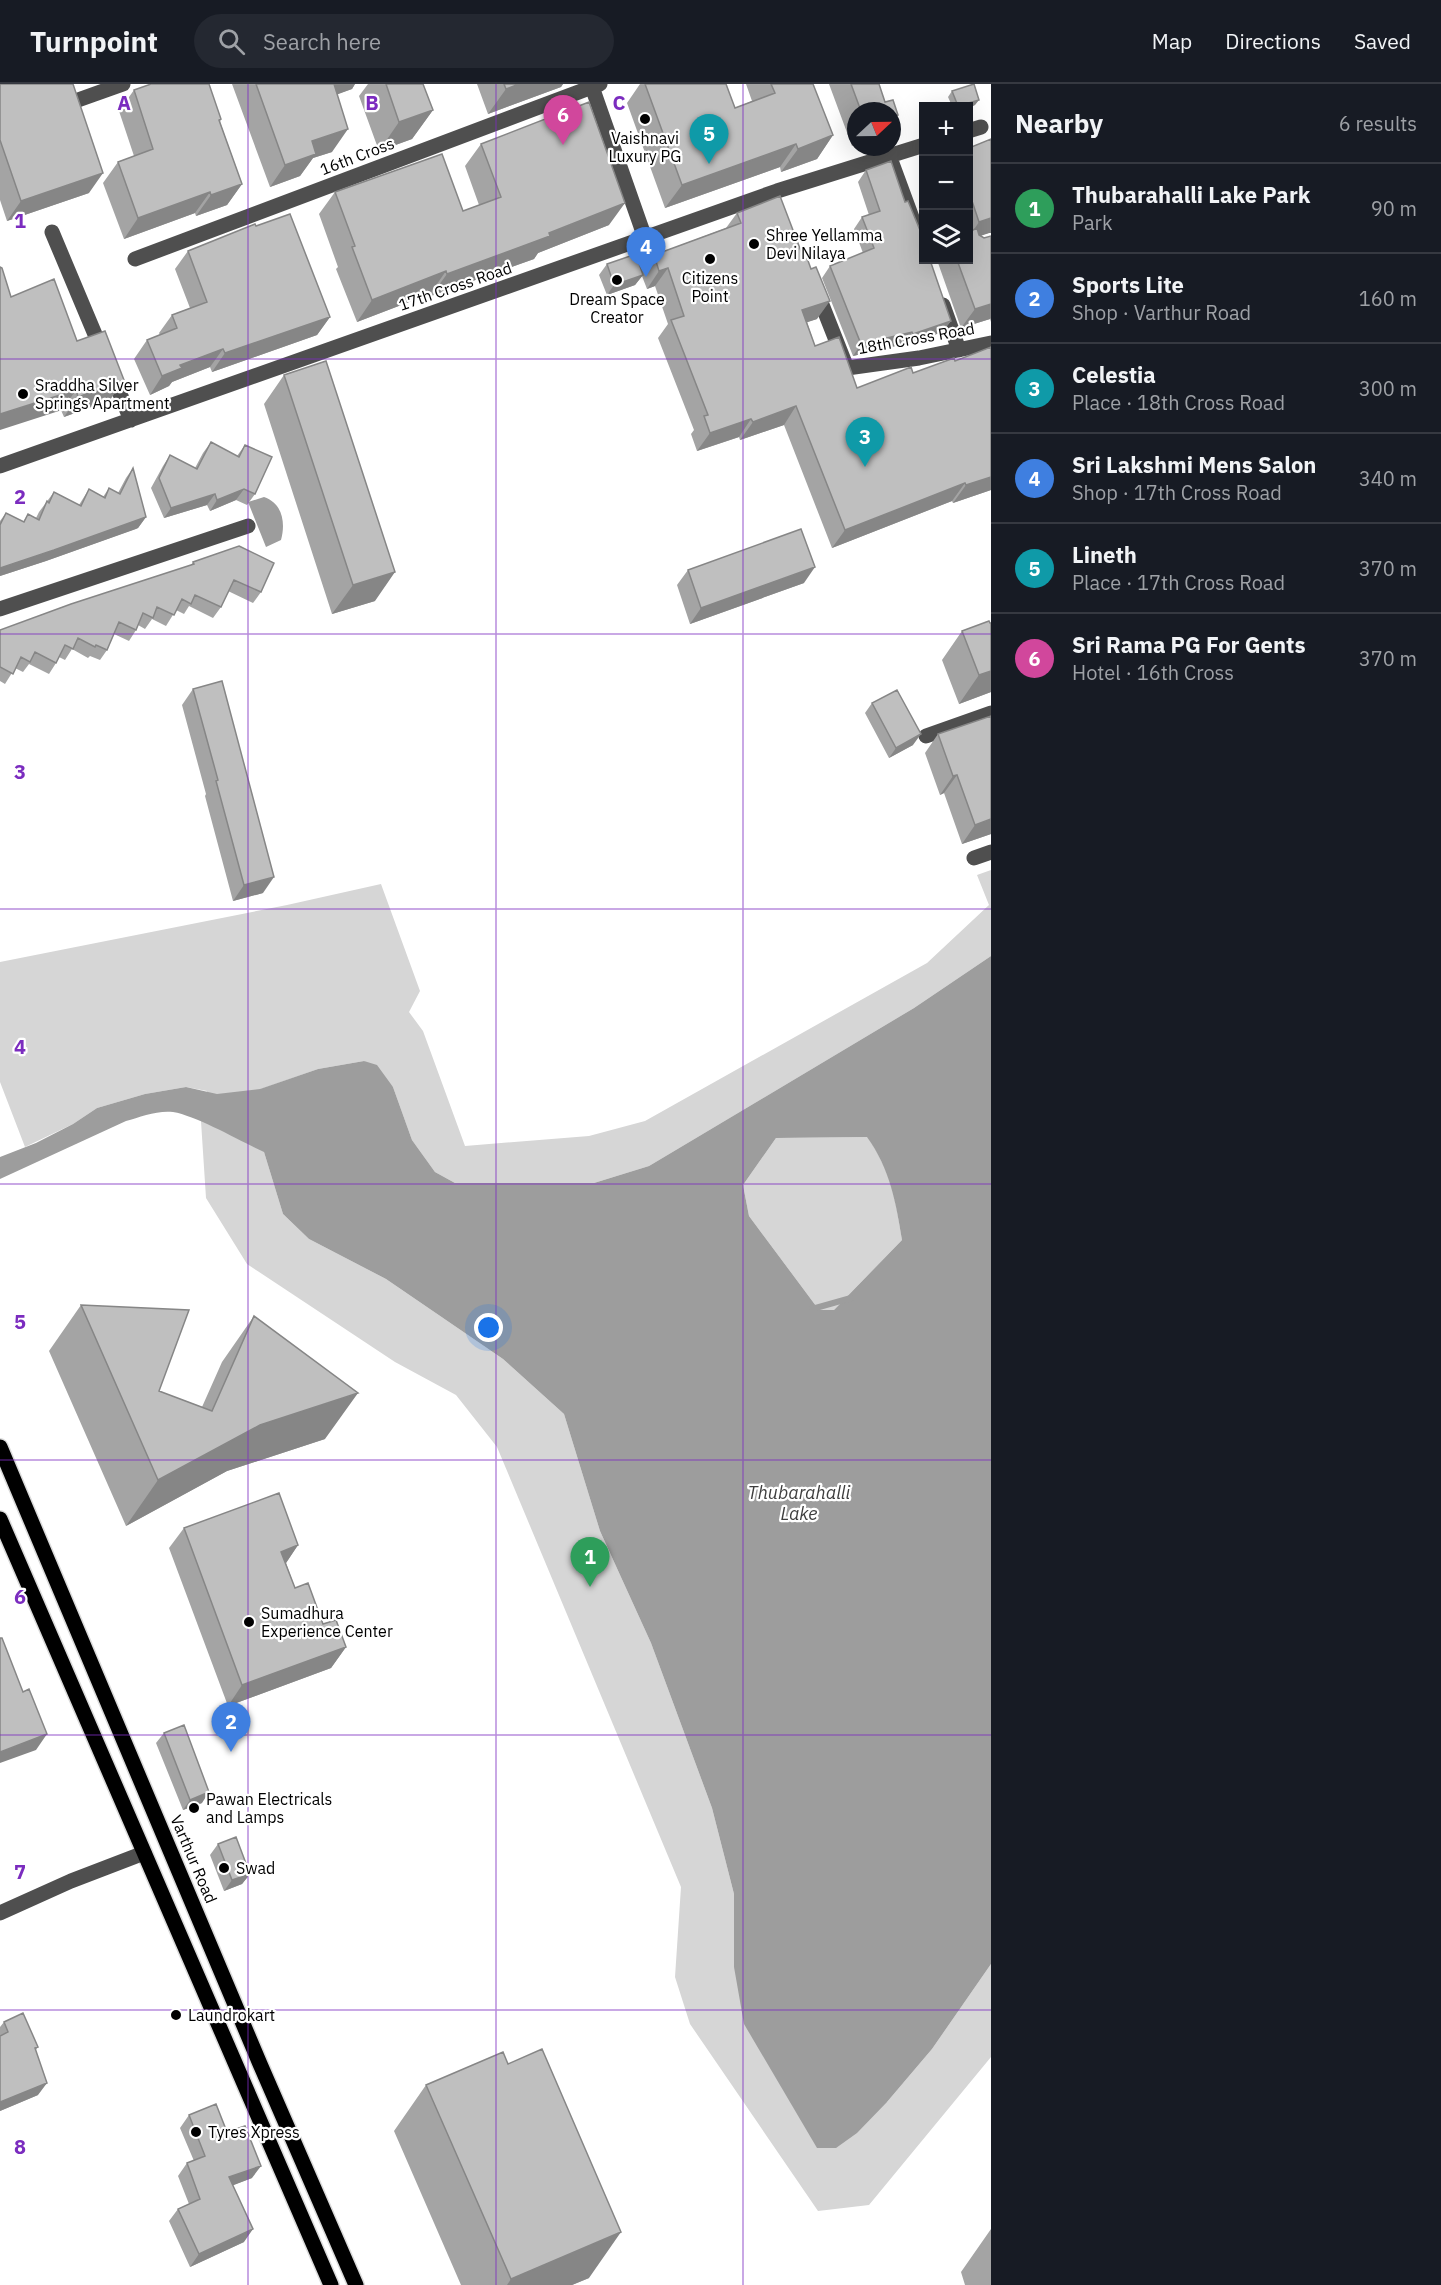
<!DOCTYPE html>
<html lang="en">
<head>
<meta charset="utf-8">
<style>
  :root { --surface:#171b24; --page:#242831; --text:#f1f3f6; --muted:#9ea1a6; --line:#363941; --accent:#858687 }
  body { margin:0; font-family:"IBM Plex Sans",sans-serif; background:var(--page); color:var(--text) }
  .controls { position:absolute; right:18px; top:18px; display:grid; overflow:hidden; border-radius:0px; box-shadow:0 6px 24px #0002 }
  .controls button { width:54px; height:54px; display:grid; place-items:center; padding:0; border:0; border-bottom:2px solid var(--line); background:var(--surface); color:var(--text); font:30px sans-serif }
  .compass { position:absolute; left:847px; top:18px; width:54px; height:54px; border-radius:50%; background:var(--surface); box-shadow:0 6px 24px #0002; rotate:68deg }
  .you { position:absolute; left:489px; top:1244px; width:21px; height:21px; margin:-15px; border:4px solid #fff; border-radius:50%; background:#1a73e8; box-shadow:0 0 0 9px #1a73e833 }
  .badge { display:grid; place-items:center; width:39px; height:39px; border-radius:50%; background:var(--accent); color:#fff; font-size:20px; font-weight:700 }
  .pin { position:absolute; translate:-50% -50px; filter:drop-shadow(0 2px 3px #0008) }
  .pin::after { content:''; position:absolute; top:32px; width:21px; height:18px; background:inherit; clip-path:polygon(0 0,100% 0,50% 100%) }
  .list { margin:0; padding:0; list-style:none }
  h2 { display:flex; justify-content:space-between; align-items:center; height:78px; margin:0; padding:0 24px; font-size:26px }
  h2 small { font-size:20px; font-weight:400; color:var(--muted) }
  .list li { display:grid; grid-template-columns:39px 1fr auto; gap:18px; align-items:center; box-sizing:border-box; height:90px; padding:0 24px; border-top:2px solid var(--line) }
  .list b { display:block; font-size:22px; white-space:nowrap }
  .list p { margin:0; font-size:20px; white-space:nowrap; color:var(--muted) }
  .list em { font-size:20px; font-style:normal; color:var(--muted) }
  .icon { flex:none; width:33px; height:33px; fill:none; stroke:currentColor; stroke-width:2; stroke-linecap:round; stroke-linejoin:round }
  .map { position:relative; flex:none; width:991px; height:2201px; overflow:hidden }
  header { display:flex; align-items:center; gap:36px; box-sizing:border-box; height:84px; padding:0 30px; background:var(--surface); border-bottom:2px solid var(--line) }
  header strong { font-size:28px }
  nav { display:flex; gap:33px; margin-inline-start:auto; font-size:21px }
  .search { width:420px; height:54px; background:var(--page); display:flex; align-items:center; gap:15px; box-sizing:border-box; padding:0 21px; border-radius:33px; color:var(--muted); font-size:22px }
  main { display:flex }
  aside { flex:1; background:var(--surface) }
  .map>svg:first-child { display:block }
</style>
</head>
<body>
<header>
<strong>Turnpoint</strong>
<div class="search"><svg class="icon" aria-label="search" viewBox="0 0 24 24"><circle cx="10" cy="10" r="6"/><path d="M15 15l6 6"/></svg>Search here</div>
<nav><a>Map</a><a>Directions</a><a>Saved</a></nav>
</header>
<main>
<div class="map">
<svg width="991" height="2201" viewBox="0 0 991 2201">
  <rect width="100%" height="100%" fill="#fff"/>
  <!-- green -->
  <path fill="#d6d6d6" d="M991 786V872L914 924 649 1082 594 1099H455L435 1088 412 1056 393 1003 364 977 318 985 261 1005 264 1068 283 1130 309 1155 386 1195 503 1275 564 1330 600 1447 651 1559 712 1724 734 1810V1883L887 2018 932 1965 991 1880V1973L869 2121 818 2127 690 1940 675 1893 681 1803 497 1363 456 1311 395 1278 247 1180 206 1114 200 1022 207 1007 186 1003 145 1010 97 1024 73 1040 25 1063 0 998V878L287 821 381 800 420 907 409 928 423 947 465 1062 589 1052 645 1037 927 879 989 821 977 791Z
    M868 1053C892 1091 895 1112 902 1156L834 1226H819L749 1132 743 1101 776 1054Z"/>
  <!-- water -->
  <path fill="#9d9d9d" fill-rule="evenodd" d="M264 413C282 419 286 438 281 456L266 463 248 418Z
    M991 872V1880L932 1965 887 2018 857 2049 836 2064H817L744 1940 734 1883V1810L712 1724 651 1559 600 1447 564 1330 503 1275 386 1195 309 1155 283 1130 264 1068C240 1057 197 1032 173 1028 158 1026 140 1033 126 1037L0 1095V1073L36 1059 73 1040 97 1024 145 1010 186 1003 217 1010 260 1005 318 985 364 977 377 981 393 1003 412 1056 435 1088 455 1099H594L649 1082 914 924ZM867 1053C890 1085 896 1118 902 1156L834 1226H819L749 1132 743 1101 776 1054Z"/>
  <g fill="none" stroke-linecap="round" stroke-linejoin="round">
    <!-- stream -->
    <path stroke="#9d9d9d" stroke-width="6" d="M812 1225 851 1214"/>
    <defs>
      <path id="major" d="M0 1363 260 1980 356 2201
        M0 1435 331 2201"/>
    </defs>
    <!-- major casing -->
    <use href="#major" stroke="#dbdbdb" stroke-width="18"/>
    <!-- minor -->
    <path stroke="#4f4f4f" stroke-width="15" d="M591 0 645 154
      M78 16 123 0
      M968 47 981 43
      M889 71 924 166
      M52 148 131 336
      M135 175 600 0
      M817 208 847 284 919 274 991 259
      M943 221 959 266
      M0 382 777 107 924 61
      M0 525 248 442
      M926 652 991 629
      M974 774 991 768
      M0 1829 71 1797 144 1769"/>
    <!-- major -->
    <use href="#major" stroke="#000" stroke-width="15"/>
  </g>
  <!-- wall -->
  <path fill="#a4a4a4" d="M0 0 89 109 7 137 0 116Z
    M232 0H355L352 5 337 10 332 68 313 74 300 92 270 103Z
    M368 0H423L433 26 412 55 379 67 359 12Z
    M477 0H563L561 3 488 30Z
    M640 0H726L735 24 752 17 746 0H813L833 51 817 75 781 88 780 83 665 124 627 19Z
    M829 0H879L885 18 898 31 892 40V27H856V61L852 62Z
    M134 6 221 35 220 38 242 100 227 121 196 132 195 129 124 155 103 99 118 78 134 72 119 27Z
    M952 7 975 21 969 22H952L948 13Z
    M991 55V149H989L981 151 984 154 991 152V238L990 235 961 244 937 176H969V64Z
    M481 60 609 141 538 169 534 175 431 212 430 210 357 238 336 185 338 183 319 130 335 108 463 127 479 121 465 82Z
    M866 86 905 118 951 237 942 248 905 262 904 260 853 272 822 194 830 182 863 169 854 145 862 133 869 131 858 98Z
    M737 129 817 235 807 238 815 262 857 304 913 289 991 406 953 419 952 417 832 464 784 341 740 356 739 353 697 367 691 350 694 346 658 254 668 240 655 202 647 205 642 192 635 201 607 211 599 191 607 180 642 187 654 171 726 144Z
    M256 142 330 233 317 251 212 288 210 283 172 298 169 302 150 311 134 275 147 256 160 251 159 249 172 231 190 224 175 185 188 167Z
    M11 213 77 257 110 316 64 333Z
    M284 291 375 517 332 530 264 320Z
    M211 358 237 372 245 361 255 410 247 421 236 416 210 427 207 421 164 434 151 404 163 382 170 371 195 384 203 369Z
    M133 384 146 433 138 444 46 477 0 492V437L6 429 23 438 28 430 36 434 39 428 54 408 79 421 89 405 103 413 109 404 118 409 126 394Z
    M239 462 261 508 253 519 228 507 221 523 213 534 189 522 184 530 176 526 166 542 152 535 145 545 138 541 136 546 129 557 114 550 107 566 100 576 90 572 88 574 72 565 65 576 59 573 56 579 49 590 29 580 23 588 15 584 5 600 0 597V546L191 481 193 478Z
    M688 486 804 499 690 540 677 501Z
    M991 539V608L959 620 942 576 962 547Z
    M193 605 263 809 233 817 205 712 206 710 182 621Z
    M872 619 913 661 889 674 865 629Z
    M938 650 991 750 962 760 944 709 940 711 925 669Z
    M81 1221 159 1307 202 1323 222 1278 254 1232 325 1355 227 1387 126 1442 49 1267Z
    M184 1444 298 1461 286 1479 295 1504 323 1540 346 1563 331 1584 228 1622 169 1464Z
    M164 1649 202 1719 183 1726 156 1659Z
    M218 1760 250 1790 242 1800 224 1807 210 1771Z
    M4 1938 38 1963 35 1967 38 2011 0 2027V1943Z
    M426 2001 589 2194 572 2201H461L394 2047Z
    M189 2031 227 2048 252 2094 233 2101 244 2158 190 2183 169 2137 178 2125 189 2120 178 2092 187 2079 194 2077 180 2044Z
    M991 2145V2201H965L961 2188Z"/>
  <!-- shaded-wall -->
  <path fill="#868686" d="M329 0H355L352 5 317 18Z
    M519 0H563L561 3 488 30 506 5Z
    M979 16 975 21 969 24V22H960Z
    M433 26 412 55 379 67 399 38Z
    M898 31 892 40V33Z
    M348 45 332 68 313 74 300 92 270 103 285 81 312 57Z
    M833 51 817 75 781 88 798 65Z
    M796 60 780 83 665 124 682 101Z
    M103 89 89 109 7 137 21 117Z
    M242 100 227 121 196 132 211 111Z
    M210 108 195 129 124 155 138 134Z
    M625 119 609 141 538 169 534 175 431 212 447 190Z
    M991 134V149H989L969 156V153L979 138Z
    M668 184 655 202 647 205 659 187Z
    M446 187 430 210 357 238 372 216Z
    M643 191 635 201 607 211 614 201Z
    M830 217 817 235 790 244 802 226Z
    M991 220V234L990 235 961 244 975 225Z
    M330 233 317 251 212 288 225 269Z
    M951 237 942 248 905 262 913 250Z
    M912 248 904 260 853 272 861 260Z
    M223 265 210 283 172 298 169 302 150 311 162 292 180 281Z
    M124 296 110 316 64 333 78 313Z
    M76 306 62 326 0 346V330Z
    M796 322 784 341 740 356 753 338Z
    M751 335 739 353 697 367 710 349Z
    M991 393V406L953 419 966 401Z
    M965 399 952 417 832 464 845 446Z
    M244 405 236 416 210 427 217 416Z
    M215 410 207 421 164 434 171 424Z
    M146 433 138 444 136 445 46 477 0 492V484Z
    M815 483 804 499 690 540 701 524Z
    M395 488 375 517 332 530 353 501Z
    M991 587V608L959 620 979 591Z
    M921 650 913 661 889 674 896 664Z
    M957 691 944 709 940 711 953 692Z
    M991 735V750L962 760 975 741Z
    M274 793 263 809 233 817 244 801Z
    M358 1309 325 1355 227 1387 126 1442 158 1396 260 1341Z
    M298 1461 284 1482 281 1468Z
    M346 1563 331 1584 228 1622 242 1601Z
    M47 1650 36 1666 0 1679V1668Z
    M209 1708 202 1719 183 1726 190 1716Z
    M250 1790 242 1800 224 1807 232 1796Z
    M47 1999 38 2011 0 2027V2018Z
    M261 2082 252 2094 221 2106 229 2093Z
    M253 2145 244 2158 190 2183 199 2170Z
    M621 2148 589 2194 572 2201H507L511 2195Z"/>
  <!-- building -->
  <path fill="#bfbfbf" stroke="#868686" stroke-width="1.5" d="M0 0H73L103 89 21 117 0 56Z
    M151 0H209L221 35 219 36 242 100 211 111 210 108 138 134 118 78 153 65 134 6Z
    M256 0H334L348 45 312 57 316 70 285 81Z
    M386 0H423L433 26 399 38Z
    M504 0H519L506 5Z
    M645 0H726L735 24 775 9 771 0H813L833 51 798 65 796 60 682 101Z
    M851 0H879L885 18 893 16 898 31 892 33V27H861Z
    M974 0 979 16 958 22 952 7Z
    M589 18 625 119 549 149 550 152 447 190 446 187 372 216 352 163 355 162 335 108 442 70 463 127 501 113 481 60Z
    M991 55V134L979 138 969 108V64Z
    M891 77 905 118 908 117 924 156V176H930L951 237 913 250 912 248 861 260 830 182 874 164 862 133 880 127 866 86Z
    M780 112 804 175 807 174 811 185 816 183 830 217 802 226 815 262 839 253 857 304 911 283 913 289 954 274 955 277 991 263V393L966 401 965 399 845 446 796 322 753 338 751 335 710 349 704 332 708 331 671 236 684 232 668 184 659 187 654 171 741 139 737 129Z
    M290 130 330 233 225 269 223 265 180 281 182 284 162 292 147 256 177 244 172 231 207 218 188 167 255 140 256 142Z
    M977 144 979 151 984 154 991 152V220L975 225 957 176H969V148Z
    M636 170 643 191 614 201 607 180Z
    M0 183 2 184 11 213 54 195 77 257 105 247 124 296 78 313 76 306 0 330Z
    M326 277 395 488 353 501 284 291Z
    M211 358 239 373 245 361 272 373 255 410 244 405 217 416 215 410 171 424 159 394 170 371 197 385Z
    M133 384 146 433 54 466 0 484V441L6 429 24 438 28 430 39 436 47 417 49 419 54 408 81 422 89 405 105 414 109 404 120 410Z
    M801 445 815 483 701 524 688 486Z
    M239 462 274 479 261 508 234 496 221 523 195 511 191 520 182 515 174 531 157 523 153 534 143 529 136 546 119 538 107 566 96 561 95 563 78 554 73 565 65 561 56 579 35 568 30 578 21 573 13 590 0 583V546L71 520 194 480 193 478Z
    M989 537 990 539H991V587L979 591 962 547Z
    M222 597 274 793 244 801 216 697 218 696 193 605Z
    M897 606 921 650 896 664 872 619Z
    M991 632V735L975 741 957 691 953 692 938 650Z
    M81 1221 189 1226 159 1307 212 1327 254 1232 358 1309 260 1341 158 1396Z
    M279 1409 298 1461 281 1468 295 1504 308 1499 323 1540 336 1536 346 1563 242 1601 184 1444Z
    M0 1554H2L23 1608 29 1605 47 1650 0 1668Z
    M184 1641 209 1708 190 1716 164 1649Z
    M236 1753 250 1790 232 1796 218 1760Z
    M23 1929 38 1963 35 1964 47 1999 0 2018V1952L8 1948 4 1938Z
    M542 1965 621 2148 511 2195 426 2001 503 1968 508 1980Z
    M216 2020 227 2048 245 2042 261 2082 229 2093 253 2145 199 2170 178 2125 200 2115 187 2079 205 2072 189 2031Z"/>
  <!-- grid -->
  <path fill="none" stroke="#7b2cbf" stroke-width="1.5" stroke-opacity="0.55" d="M248 0V2201M496 0V2201M743 0V2201M0 275H991M0 550H991M0 825H991M0 1100H991M0 1376H991M0 1651H991M0 1926H991"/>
  <!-- markers -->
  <g fill="#000" stroke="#fff" stroke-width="2">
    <circle cx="645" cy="35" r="6"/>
    <circle cx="754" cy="160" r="6"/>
    <circle cx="710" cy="175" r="6"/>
    <circle cx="617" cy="196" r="6"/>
    <circle cx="23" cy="310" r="6"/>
    <circle cx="249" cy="1538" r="6"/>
    <circle cx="194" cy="1724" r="6"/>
    <circle cx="224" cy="1784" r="6"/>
    <circle cx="176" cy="1931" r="6"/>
    <circle cx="196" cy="2048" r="6"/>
  </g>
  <g text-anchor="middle" stroke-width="4.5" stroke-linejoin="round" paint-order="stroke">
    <!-- poi labels -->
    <g font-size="16" fill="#000" stroke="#fff" text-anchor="start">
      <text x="645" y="60" text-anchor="middle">Vaishnavi<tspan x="645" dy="18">Luxury PG</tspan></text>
      <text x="766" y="157">Shree Yellamma<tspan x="766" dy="18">Devi Nilaya</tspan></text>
      <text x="710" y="200" text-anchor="middle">Citizens<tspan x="710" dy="18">Point</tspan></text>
      <text x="617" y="221" text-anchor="middle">Dream Space<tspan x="617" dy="18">Creator</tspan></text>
      <text x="35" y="307">Sraddha Silver<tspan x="35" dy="18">Springs Apartment</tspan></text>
      <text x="261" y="1535">Sumadhura<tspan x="261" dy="18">Experience Center</tspan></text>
      <text x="206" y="1721">Pawan Electricals<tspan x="206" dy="18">and Lamps</tspan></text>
      <text x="236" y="1790">Swad</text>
      <text x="188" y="1937">Laundrokart</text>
      <text x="208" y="2054">Tyres Xpress</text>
    </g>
    <!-- street labels -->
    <g font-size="16" fill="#000" stroke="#fff">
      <text transform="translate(357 72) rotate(-21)" y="6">16th Cross</text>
      <text transform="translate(455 202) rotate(-19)" y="6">17th Cross Road</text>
      <text transform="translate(916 254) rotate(-10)" y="6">18th Cross Road</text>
      <text transform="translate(194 1775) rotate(67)" y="6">Varthur Road</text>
    </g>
    <!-- water labels -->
    <g font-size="18" font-style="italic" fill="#3e3e3e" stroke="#fff">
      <text x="799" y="1415">Thubarahalli<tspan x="799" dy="21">Lake</tspan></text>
    </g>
  </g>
  <g font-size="20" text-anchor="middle" font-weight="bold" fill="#7b2cbf" stroke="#fff" stroke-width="4.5" stroke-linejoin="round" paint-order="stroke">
    <text x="124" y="26">A</text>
    <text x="372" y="26">B</text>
    <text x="619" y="26">C</text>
    <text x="20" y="144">1</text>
    <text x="20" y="420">2</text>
    <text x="20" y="695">3</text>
    <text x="20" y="970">4</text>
    <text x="20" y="1245">5</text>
    <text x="20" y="1520">6</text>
    <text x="20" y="1795">7</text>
    <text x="20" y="2070">8</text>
  </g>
</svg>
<div class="controls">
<button>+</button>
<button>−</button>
<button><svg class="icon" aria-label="layers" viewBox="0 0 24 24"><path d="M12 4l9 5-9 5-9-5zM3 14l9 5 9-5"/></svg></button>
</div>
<svg class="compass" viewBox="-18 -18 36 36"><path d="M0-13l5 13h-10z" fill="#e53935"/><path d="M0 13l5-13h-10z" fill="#9ea1a6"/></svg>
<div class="you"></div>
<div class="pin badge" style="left:590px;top:1503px;background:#2e9e5b">1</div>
<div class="pin badge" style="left:231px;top:1668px;background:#3f7fe0">2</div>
<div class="pin badge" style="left:865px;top:383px;background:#0f9aa8">3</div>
<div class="pin badge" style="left:646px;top:193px;background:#3f7fe0">4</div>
<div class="pin badge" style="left:709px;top:80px;background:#0f9aa8">5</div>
<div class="pin badge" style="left:563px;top:61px;background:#d1479c">6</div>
</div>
<aside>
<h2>Nearby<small>6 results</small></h2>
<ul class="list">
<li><span class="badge" style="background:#2e9e5b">1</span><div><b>Thubarahalli Lake Park</b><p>Park</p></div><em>90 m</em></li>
<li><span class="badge" style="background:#3f7fe0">2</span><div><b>Sports Lite</b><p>Shop · Varthur Road</p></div><em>160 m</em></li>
<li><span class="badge" style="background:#0f9aa8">3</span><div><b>Celestia</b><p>Place · 18th Cross Road</p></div><em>300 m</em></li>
<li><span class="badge" style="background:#3f7fe0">4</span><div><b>Sri Lakshmi Mens Salon</b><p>Shop · 17th Cross Road</p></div><em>340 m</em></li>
<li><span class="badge" style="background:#0f9aa8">5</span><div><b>Lineth</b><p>Place · 17th Cross Road</p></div><em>370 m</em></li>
<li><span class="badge" style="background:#d1479c">6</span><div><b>Sri Rama PG For Gents</b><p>Hotel · 16th Cross</p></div><em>370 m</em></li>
</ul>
</aside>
</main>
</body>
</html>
